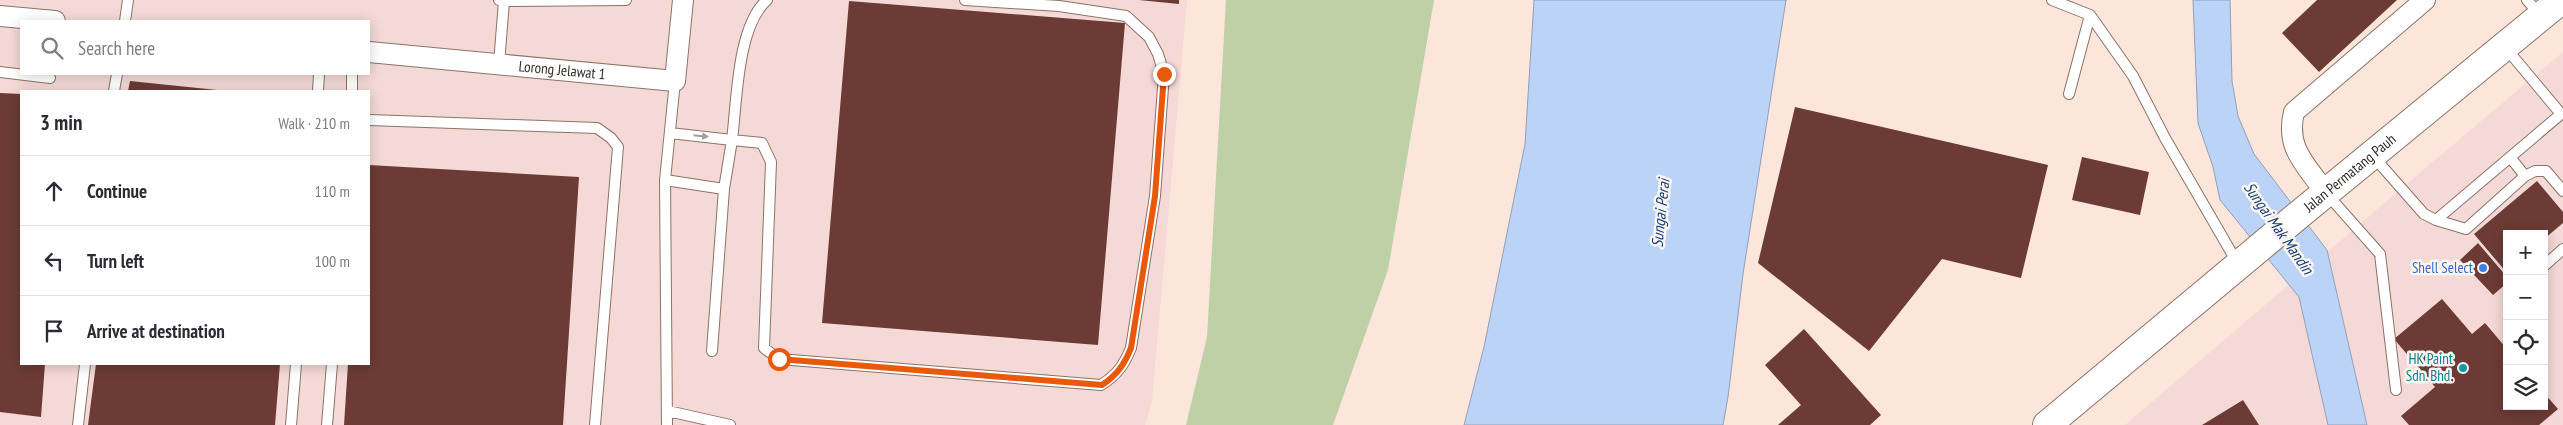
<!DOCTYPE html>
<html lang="en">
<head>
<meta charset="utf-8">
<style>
  :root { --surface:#fff; --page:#f7f7f7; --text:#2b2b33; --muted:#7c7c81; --line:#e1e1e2 }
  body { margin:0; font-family:"PT Sans Narrow",sans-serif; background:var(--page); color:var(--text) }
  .controls { position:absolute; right:15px; bottom:15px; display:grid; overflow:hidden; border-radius:0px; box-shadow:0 2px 12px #0003 }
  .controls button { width:45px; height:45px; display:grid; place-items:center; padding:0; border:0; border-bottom:1px solid var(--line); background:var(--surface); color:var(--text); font:25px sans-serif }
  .stop { position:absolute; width:15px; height:15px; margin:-11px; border:4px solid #ea580c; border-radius:50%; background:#fff }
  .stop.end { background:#ea580c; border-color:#fff; box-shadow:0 1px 5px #0008 }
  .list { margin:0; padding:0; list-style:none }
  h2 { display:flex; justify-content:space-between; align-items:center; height:65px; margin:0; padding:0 20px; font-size:21px }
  h2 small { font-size:16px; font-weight:400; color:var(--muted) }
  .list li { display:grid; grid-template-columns:32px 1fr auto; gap:15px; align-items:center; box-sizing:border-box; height:70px; padding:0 20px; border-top:1px solid var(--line) }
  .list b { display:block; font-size:19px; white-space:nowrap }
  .list em { font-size:16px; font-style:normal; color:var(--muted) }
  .icon { flex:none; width:28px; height:28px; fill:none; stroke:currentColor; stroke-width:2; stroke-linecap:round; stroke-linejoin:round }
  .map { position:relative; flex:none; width:2563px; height:425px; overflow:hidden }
  .search { position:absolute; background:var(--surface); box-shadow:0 2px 12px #0003; left:20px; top:20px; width:350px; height:55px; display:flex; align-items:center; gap:12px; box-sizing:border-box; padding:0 18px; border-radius:0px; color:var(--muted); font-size:19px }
  .panel { position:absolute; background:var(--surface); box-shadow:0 2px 12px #0003; left:20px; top:90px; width:350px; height:275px; border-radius:0px }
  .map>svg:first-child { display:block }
</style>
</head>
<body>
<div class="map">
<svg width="2563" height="425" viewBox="0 0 2563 425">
  <rect width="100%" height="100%" fill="#fce5da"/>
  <!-- industrial -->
  <path fill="#f4d9d6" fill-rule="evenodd" d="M0 0H1187L1152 401 1145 425H0ZM21 21H369V74H21ZM21 91H369V364H21Z
    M2563 52V425H2125L2422 171ZM2507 234H2544V406H2507Z"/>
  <!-- green -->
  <path fill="#bed0a5" d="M1226 0H1434L1388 270 1333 425H1186L1207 337Z"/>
  <!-- water -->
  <path fill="#bad3f6" stroke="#92a0b7" d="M1534 0H1786L1743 274 1728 397 1723 425H1464L1484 347 1525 144Z
    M2193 0H2230L2232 81 2238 116 2254 154 2327 250 2367 425H2328L2299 297 2220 200 2213 167 2198 123Z"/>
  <!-- building -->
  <path fill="#6c3b36" d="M1139 0H1179V4Z
    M2317 0H2397L2319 72 2282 33Z
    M849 1 1125 23 1098 345 822 323Z
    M130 81 217 90V91H128Z
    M0 93 21 94V364H45L41 417 0 412Z
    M1795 107 2048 165 2021 278 1942 259 1869 351 1758 263Z
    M2082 157 2149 172 2140 215 2072 200Z
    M369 165 579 177 563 425H344L348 364H369Z
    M2537 181 2563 212V223L2544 239V234H2507V273L2474 234Z
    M2478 243 2507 277V283L2493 295 2460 260Z
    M2442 299 2472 334 2485 323 2507 349V406H2544V393L2558 409 2539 425H2409L2401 416 2435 387 2394 339Z
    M1804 329 1881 415 1870 425H1778L1801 405 1765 365Z
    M96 364H280L275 425H88Z
    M2243 400 2259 425H2202Z"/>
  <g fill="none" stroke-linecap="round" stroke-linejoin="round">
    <defs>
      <path id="service" d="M2052 0 2090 15 2133 76 2165 138 2238 264
        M2527 0 2541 16
        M504 1 626 0
        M125 21 128 0
        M499 64 504 1 499 0
        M0 72 50 78
        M352 74V91
        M114 91 117 74
        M318 91 319 74
        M2069 94 2090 15
        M369 120 597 128 611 138 618 147 595 425
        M670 133 732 140C737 101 737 26 767 0
        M2372 155 2424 214 2436 220 2561 114 2505 47
        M2510 157 2525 176 2535 171H2546L2563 191
        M665 180 724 189
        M2326 193 2380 254 2396 390
        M2436 220 2466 229 2525 176
        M2544 266 2563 249
        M712 351 724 189 732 140 762 143 771 162 764 348 779 359 1101 385C1117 375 1124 365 1131 348L1155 196 1164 74 1158 54 1149 37 1126 16 1059 6 965 0
        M668 411 730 425
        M78 425 85 364
        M291 425 296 364
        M327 425 332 364
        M667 425 665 180 675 81"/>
      <g id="minor">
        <path d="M0 16 55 21"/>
        <path id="s1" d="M369 52 675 81 683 0"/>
        <path d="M2326 193C2306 165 2285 148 2294 112L2425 0"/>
      </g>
      <g id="primary">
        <path id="s2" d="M2047 425 2301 213 2561 0"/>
      </g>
    </defs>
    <!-- service casing -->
    <use href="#service" stroke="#8b7367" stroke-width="12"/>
    <!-- minor casing -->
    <use href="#minor" stroke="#8b7367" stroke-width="22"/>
    <!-- primary casing -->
    <use href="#primary" stroke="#8b7367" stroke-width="30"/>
    <!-- service -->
    <use href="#service" stroke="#fff" stroke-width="10"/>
    <!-- minor -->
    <use href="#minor" stroke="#fff" stroke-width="20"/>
    <!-- primary -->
    <use href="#primary" stroke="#fff" stroke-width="28"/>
  </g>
  <!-- one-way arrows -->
  <defs><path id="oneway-solid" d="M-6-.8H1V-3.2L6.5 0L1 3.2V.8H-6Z" transform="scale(1.25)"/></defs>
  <use fill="#a49f9c" href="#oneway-solid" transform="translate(701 136) rotate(6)"/>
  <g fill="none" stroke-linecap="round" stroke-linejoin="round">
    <!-- route -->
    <path stroke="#ea580c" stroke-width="6" d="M779 359 1102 385C1117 375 1124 365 1131 348L1155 196 1164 74"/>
  </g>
  <!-- markers -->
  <circle fill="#3f7fe0" stroke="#fcf6f3" stroke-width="2" cx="2483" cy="268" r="5"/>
  <circle fill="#0f9aa8" stroke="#fcf6f3" stroke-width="2" cx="2463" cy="368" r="5"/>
  <g text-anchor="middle" stroke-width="5" stroke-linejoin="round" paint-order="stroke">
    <!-- street labels -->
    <g font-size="15" fill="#342924" stroke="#fcf6f3">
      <text dy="5" stroke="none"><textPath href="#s1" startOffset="194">Lorong Jelawat 1</textPath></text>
      <text dy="5" stroke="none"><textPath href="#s2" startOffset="394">Jalan Permatang Pauh</textPath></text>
    </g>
    <!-- shop labels -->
    <g font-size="15" fill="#366cbe" stroke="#fcf6f3" text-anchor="end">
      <text x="2473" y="273">Shell Select</text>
    </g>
    <!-- culture labels -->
    <g font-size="15" fill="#0d838f" stroke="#fcf6f3" text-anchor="end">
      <text x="2453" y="364">HK Paint<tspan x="2453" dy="17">Sdn. Bhd.</tspan></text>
    </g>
    <!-- water labels -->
    <g font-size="16" font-style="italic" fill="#163f73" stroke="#fcf6f3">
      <text transform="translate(1660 213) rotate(-84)" y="6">Sungai Perai</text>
      <text transform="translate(2279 228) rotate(55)" y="6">Sungai Mak Mandin</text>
    </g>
  </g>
</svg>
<div class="controls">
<button>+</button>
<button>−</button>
<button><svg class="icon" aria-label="locate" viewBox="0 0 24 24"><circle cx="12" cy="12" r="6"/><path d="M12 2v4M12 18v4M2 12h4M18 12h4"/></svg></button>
<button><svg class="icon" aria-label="layers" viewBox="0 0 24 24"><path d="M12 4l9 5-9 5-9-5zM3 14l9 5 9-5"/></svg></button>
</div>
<div class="stop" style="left:779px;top:359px"></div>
<div class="stop end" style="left:1164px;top:74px"></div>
<div class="search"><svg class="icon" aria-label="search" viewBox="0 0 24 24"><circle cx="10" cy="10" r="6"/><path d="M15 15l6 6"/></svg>Search here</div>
<section class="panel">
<h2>3 min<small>Walk · 210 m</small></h2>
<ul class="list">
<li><svg class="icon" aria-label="ahead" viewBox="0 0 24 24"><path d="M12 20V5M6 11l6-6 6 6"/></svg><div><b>Continue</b></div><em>110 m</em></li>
<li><svg class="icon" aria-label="left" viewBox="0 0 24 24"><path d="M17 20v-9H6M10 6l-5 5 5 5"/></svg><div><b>Turn left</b></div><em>100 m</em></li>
<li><svg class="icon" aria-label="arrive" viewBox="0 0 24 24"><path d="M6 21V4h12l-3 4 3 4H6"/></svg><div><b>Arrive at destination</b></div></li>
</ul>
</section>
</div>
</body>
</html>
